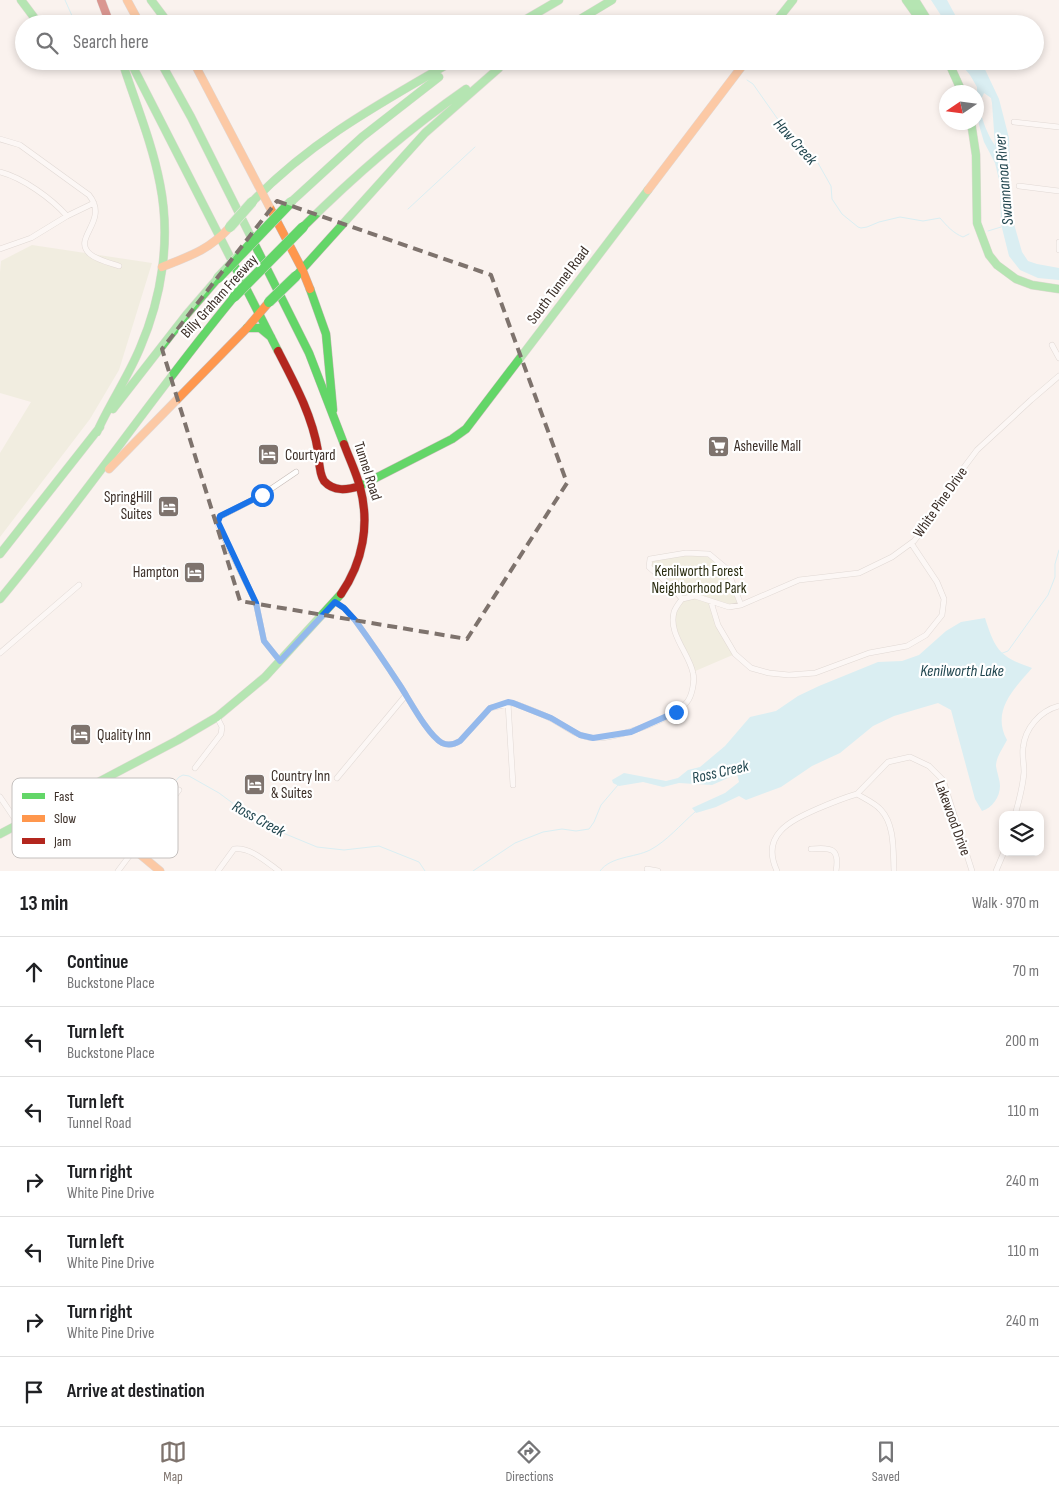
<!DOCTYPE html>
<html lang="en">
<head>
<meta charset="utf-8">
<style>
  :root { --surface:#fff; --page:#f2f2f2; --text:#202124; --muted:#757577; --line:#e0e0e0; --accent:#7e736d }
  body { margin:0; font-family:"Sofia Sans Condensed",sans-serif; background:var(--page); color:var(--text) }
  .controls { position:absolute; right:15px; bottom:15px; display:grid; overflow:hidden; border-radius:10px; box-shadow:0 2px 8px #0003 }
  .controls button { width:45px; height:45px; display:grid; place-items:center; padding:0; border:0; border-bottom:1px solid var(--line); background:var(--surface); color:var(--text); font:25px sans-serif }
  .compass { position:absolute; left:939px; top:85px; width:45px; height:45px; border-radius:50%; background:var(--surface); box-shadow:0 2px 8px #0003; rotate:257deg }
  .stop { position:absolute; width:15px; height:15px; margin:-11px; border:4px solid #1a73e8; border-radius:50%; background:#fff }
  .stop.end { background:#1a73e8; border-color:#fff; box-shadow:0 1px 5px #0008 }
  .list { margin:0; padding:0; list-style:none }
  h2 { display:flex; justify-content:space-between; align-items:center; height:65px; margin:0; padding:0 20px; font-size:21px }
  h2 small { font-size:16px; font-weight:400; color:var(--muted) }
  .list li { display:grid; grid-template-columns:32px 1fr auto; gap:15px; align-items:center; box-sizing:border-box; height:70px; padding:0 20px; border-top:1px solid var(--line) }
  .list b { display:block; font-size:19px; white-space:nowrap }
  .list p { margin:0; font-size:16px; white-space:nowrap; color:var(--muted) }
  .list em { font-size:16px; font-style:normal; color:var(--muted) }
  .icon { flex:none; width:28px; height:28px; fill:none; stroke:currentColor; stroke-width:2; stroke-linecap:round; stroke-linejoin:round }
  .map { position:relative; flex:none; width:1059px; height:871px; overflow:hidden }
  .search { position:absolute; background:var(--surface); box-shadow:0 2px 8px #0003; left:15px; right:15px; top:15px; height:55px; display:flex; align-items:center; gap:12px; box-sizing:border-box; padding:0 18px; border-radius:28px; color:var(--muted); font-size:19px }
  .sheet { height:555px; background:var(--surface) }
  nav { display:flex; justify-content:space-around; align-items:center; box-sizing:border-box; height:70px; border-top:1px solid var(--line); background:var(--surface); font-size:14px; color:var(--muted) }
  nav a { display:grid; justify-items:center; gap:2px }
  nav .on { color:var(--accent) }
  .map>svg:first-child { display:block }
</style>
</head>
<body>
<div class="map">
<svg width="1059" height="871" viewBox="0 0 1059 871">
  <rect width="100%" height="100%" fill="#faf2ee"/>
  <!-- green -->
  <path fill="#e7e6ce" d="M32 245 152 263 119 370 90 419 0 537V453L31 402 0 393V272L1 261Z
    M686 553 709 554 727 569 741 605 729 607 712 602 718 625 735 654 693 672 678 639 674 612 682 599 649 567 650 559Z"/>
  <!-- water -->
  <path fill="#b3e9f6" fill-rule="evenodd" d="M931 0H947L960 24H944L942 17Z
    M958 61H981L999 99 1009 138 1011 203 1014 224 1022 252 1028 261 1037 264 1059 268V280L1038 278 1020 270 1009 256 1001 224 1000 184 995 163 984 142 979 125 977 108V87L970 75ZM984 93 991 98 992 103 995 145C989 138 981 118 980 108 980 103 982 97 984 93Z
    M985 618C995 649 999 657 1032 668 1014 689 991 711 1007 740 1003 748 996 757 996 766 997 773 1000 780 1000 786 1000 797 992 808 982 811L975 799 951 710 938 703 894 716 873 726 840 753 812 766 781 787 746 800 739 796 716 807 696 813 692 808 725 793 739 782 737 774 712 785 679 783 663 787 643 782 619 786 613 783 612 780 624 773 666 781 678 778 688 770 700 767 725 746 750 717 776 711 798 696 819 686 878 662 902 661 919 655 946 631 961 622Z"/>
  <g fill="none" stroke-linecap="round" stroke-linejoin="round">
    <!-- stream -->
    <path stroke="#b3e9f6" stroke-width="1" d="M65 0 73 18 78 24
      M747 80 753 84 791 138 806 150 818 163 831 186 832 199 842 214 858 227 861 228 867 227 879 222 900 217 923 221 940 218C947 226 953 233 963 237L969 234
      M408 209 475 147
      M988 231 1001 227
      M1000 654 1008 651 1048 595 1055 577V564L1059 550
      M21 811 52 796
      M105 816 123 819 128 818 168 790 179 777 183 775 189 776 219 793 246 813 271 828 317 847 344 850 379 846 419 862 425 871
      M473 871 515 843 543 832 562 829 576 831 589 829 594 822 601 805 618 785
      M600 871C611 856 634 858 650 850 667 841 680 825 695 812"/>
    <defs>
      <path id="street" d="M1014 122 1059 127
        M0 139 20 145 89 195C110 221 71 238 90 254 97 260 110 263 119 266
        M0 172C23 178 51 198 67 216
        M1019 186 1059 191
        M1059 242V250
        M0 249 31 238 67 216 94 203
        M1052 345 1059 358
        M682 599 672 587 649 567 650 559 686 553 709 554 727 569 741 605
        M335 602 344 608 355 620C371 642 386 664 401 687 410 701 428 735 442 743 449 746 455 744 460 741L490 708 513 703C526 708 540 713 552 719 565 726 578 737 593 738 615 739 673 720 687 702 692 696 695 681 693 673 689 653 668 634 674 612 675 608 679 603 682 599L695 596 729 607 741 605 799 580 859 573 892 557 914 541 935 514 950 486 977 450 1031 400 1059 376
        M711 602 718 625 735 654 751 668 769 673 789 675 815 673 869 653 907 646 926 635 942 615 944 599 937 582 911 543
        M0 653 79 585
        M280 661 264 641 256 603 218 525V520L221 516 262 495 296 472
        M508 703 513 785
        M195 768 221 734 222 727 217 717
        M337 778 406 695
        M857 794 888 762 910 757 929 766 943 780 972 871
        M857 794C865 799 875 803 881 810 895 825 893 851 894 871
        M0 797 19 825
        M1015 815C1019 801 1023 786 1024 772 1024 764 1022 756 1023 748 1025 728 1040 711 1059 706
        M811 849C831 847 840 848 836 871
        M647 869 658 871
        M118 871 179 790
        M218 871 234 849C251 847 266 862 279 871
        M777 871C760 835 790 821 817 809 831 803 843 798 857 794
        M996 871 1004 852"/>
      <path id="fast" d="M21 0 39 24
        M151 0 169 24
        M906 0 923 24
        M915 0 930 24
        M108 19 109 24
        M518 24 559 0
        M572 24 612 0
        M774 24 793 0
        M130 61 278 351
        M160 61 191 117 309 353 344 444
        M948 61 962 92
        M495 70 509 61
        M971 122 976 155 977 223 989 255 997 265 1016 279 1032 285 1059 289
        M252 202C312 140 379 104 453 61
        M291 202 362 137 439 77
        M303 227C354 176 407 130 466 89
        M296 276 425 133 499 68
        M310 289 326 334 333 410
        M247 328H260L271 337
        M113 409 187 314 218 278
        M97 432C110 403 128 377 140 348 162 297 171 239 160 184 152 142 135 102 122 61
        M360 486 452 439 466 429 648 190
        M0 554 100 427
        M0 599C82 501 153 395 234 297
        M0 834 178 740 217 717 265 677 341 594"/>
      <path id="slow" d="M127 0 140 24
        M193 61 302 269 310 289
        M648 190 746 61
        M162 267C190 256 209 250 230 227
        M109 469 247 328 269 302
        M19 825 32 834 81 832 109 836 130 846 160 871"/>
      <path id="jam" d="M101 0 110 24
        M278 351C295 384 312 415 318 451 319 460 319 474 324 481 334 492 347 490 360 486
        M341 594C363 562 370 524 360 487 356 472 349 458 344 444"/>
    </defs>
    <!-- street casing -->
    <use href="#street" stroke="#c4bab5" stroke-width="6"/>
    <!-- fast casing -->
    <use href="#fast" stroke="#c4bab5" stroke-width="9"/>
    <!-- slow casing -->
    <use href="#slow" stroke="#c4bab5" stroke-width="9"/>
    <!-- jam casing -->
    <use href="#jam" stroke="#c4bab5" stroke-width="9"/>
    <!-- street -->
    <use href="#street" stroke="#fefdfc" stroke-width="5"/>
    <!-- fast -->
    <use href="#fast" stroke="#63d668" stroke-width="8"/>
    <!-- slow -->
    <use href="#slow" stroke="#ff974d" stroke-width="8"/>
    <!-- jam -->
    <use href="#jam" stroke="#b3261e" stroke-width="8"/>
    <defs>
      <path id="fast-bridge" d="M230 227 252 202
        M218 278 291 202
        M234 297 303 227
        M269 302 296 276"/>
    </defs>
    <!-- fast-bridge casing -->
    <use href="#fast-bridge" stroke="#d6d0cd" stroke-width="11" stroke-linecap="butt"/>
    <!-- fast-bridge -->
    <use href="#fast-bridge" stroke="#63d668" stroke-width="10"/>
  </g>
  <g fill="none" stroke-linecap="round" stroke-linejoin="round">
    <!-- route -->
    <path stroke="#1a73e8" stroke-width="6" d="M262 495 220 516 218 522 256 603 264 641 280 661 335 602 344 608 355 620C371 642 386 664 401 687 410 701 428 735 442 743 449 746 455 744 460 741L490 708 508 702 513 703 551 718 580 735 593 738 631 732 676 712"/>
  </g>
  <!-- marked area -->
  <path d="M0 0H1059V871H0ZM277 201 491 275 567 483 467 639 240 601 162 349Z" fill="#faf2ee" fill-opacity=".55" fill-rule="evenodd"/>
  <path fill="none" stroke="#7e736d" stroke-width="4" stroke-dasharray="10 6" stroke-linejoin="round" d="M277 201 491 275 567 483 467 639 240 601 162 349Z"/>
  <!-- icons -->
  <defs>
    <symbol id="supermarket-square" viewBox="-11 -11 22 22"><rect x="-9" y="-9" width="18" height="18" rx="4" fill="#7e736d" stroke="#fff"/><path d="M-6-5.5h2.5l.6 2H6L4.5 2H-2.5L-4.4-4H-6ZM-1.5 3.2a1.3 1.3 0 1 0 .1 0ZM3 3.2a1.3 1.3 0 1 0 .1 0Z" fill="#fff"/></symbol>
    <symbol id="hotel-square" viewBox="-11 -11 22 22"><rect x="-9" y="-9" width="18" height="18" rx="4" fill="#7e736d" stroke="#fff"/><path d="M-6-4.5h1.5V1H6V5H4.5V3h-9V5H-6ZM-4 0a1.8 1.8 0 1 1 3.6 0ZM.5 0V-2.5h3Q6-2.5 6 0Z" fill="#fff"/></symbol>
  </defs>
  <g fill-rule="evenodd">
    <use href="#supermarket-square" x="706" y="434" width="25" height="25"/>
    <use href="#hotel-square" x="256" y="442" width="25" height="25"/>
    <use href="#hotel-square" x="156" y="494" width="25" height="25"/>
    <use href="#hotel-square" x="182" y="560" width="25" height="25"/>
    <use href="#hotel-square" x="68" y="722" width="25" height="25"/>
    <use href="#hotel-square" x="242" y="772" width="25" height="25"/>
  </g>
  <g text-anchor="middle" stroke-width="4.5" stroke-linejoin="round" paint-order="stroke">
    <!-- street labels -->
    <g font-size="15" fill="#3b2e27" stroke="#fff">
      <text transform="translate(558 285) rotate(-53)" y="5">South Tunnel Road</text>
      <text transform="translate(219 296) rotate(-48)" y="5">Billy Graham Freeway</text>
      <text transform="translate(368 471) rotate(72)" y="5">Tunnel Road</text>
      <text transform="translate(940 502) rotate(-55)" y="5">White Pine Drive</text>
      <text transform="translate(953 818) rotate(70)" y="5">Lakewood Drive</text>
    </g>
    <!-- poi labels -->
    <g font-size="15" fill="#3b2e27" stroke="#fff" text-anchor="start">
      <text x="734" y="451">Asheville Mall</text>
      <text x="285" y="460">Courtyard</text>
      <text x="152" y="502" text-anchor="end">SpringHill<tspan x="152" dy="17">Suites</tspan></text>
      <text x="179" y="577" text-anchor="end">Hampton</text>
      <text x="97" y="740">Quality Inn</text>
      <text x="271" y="781">Country Inn<tspan x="271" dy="17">&amp; Suites</tspan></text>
    </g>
    <!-- park labels -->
    <g font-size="15" fill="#292c10" stroke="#fff">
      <text x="699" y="576">Kenilworth Forest<tspan x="699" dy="17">Neighborhood Park</tspan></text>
    </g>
    <!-- water labels -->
    <g font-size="16" font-style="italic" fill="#21464f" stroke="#fff">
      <text transform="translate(796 141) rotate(48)" y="6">Haw Creek</text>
      <text transform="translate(1003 180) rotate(-95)" y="6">Swannanoa River</text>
      <text x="962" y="676">Kenilworth Lake</text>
      <text transform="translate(720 771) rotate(-13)" y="6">Ross Creek</text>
      <text transform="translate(259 818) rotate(29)" y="6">Ross Creek</text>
    </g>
  </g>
  <!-- legend -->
  <rect x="12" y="778" width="166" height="80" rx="8" fill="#fff" stroke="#c4c0be" stroke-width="1"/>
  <rect x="22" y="793" width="23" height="6" fill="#63d668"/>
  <rect x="22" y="815" width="23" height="7" fill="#ff974d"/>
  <rect x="22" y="838" width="23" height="6" fill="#b3261e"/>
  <g font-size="14" fill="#3b2e27">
    <text x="54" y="801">Fast</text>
    <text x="54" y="823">Slow</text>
    <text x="54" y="846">Jam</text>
  </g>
</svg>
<div class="controls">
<button><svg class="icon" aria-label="layers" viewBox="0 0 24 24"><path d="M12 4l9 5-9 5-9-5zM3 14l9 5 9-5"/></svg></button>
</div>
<svg class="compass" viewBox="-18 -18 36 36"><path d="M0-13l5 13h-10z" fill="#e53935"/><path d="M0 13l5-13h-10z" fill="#757577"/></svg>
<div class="stop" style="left:262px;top:495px"></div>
<div class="stop end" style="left:676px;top:712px"></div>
<div class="search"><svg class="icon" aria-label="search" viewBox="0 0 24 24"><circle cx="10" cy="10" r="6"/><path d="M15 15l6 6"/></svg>Search here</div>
</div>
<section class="sheet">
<h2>13 min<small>Walk · 970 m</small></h2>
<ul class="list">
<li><svg class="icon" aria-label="ahead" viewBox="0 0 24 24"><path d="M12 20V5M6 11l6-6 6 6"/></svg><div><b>Continue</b><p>Buckstone Place</p></div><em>70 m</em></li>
<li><svg class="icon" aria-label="left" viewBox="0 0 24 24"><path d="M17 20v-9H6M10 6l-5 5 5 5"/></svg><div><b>Turn left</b><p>Buckstone Place</p></div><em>200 m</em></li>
<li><svg class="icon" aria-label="left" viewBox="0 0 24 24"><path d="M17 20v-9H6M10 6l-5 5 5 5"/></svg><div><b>Turn left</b><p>Tunnel Road</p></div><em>110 m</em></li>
<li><svg class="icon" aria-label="right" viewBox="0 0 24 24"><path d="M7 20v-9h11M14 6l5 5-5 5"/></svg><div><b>Turn right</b><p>White Pine Drive</p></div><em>240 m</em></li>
<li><svg class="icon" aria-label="left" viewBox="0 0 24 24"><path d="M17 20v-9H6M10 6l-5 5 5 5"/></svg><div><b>Turn left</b><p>White Pine Drive</p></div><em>110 m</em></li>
<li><svg class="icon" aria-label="right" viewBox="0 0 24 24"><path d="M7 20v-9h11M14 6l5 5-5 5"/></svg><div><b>Turn right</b><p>White Pine Drive</p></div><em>240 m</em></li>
<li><svg class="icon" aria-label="arrive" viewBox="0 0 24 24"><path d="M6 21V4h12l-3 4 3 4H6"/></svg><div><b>Arrive at destination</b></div></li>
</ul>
</section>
<nav>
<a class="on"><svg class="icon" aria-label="map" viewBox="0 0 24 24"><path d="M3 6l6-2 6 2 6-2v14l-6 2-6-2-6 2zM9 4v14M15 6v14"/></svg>Map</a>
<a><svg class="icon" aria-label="directions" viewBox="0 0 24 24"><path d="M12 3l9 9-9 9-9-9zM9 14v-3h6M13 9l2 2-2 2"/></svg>Directions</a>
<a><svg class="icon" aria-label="saved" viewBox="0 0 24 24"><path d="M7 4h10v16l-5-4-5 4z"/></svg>Saved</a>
</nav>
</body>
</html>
